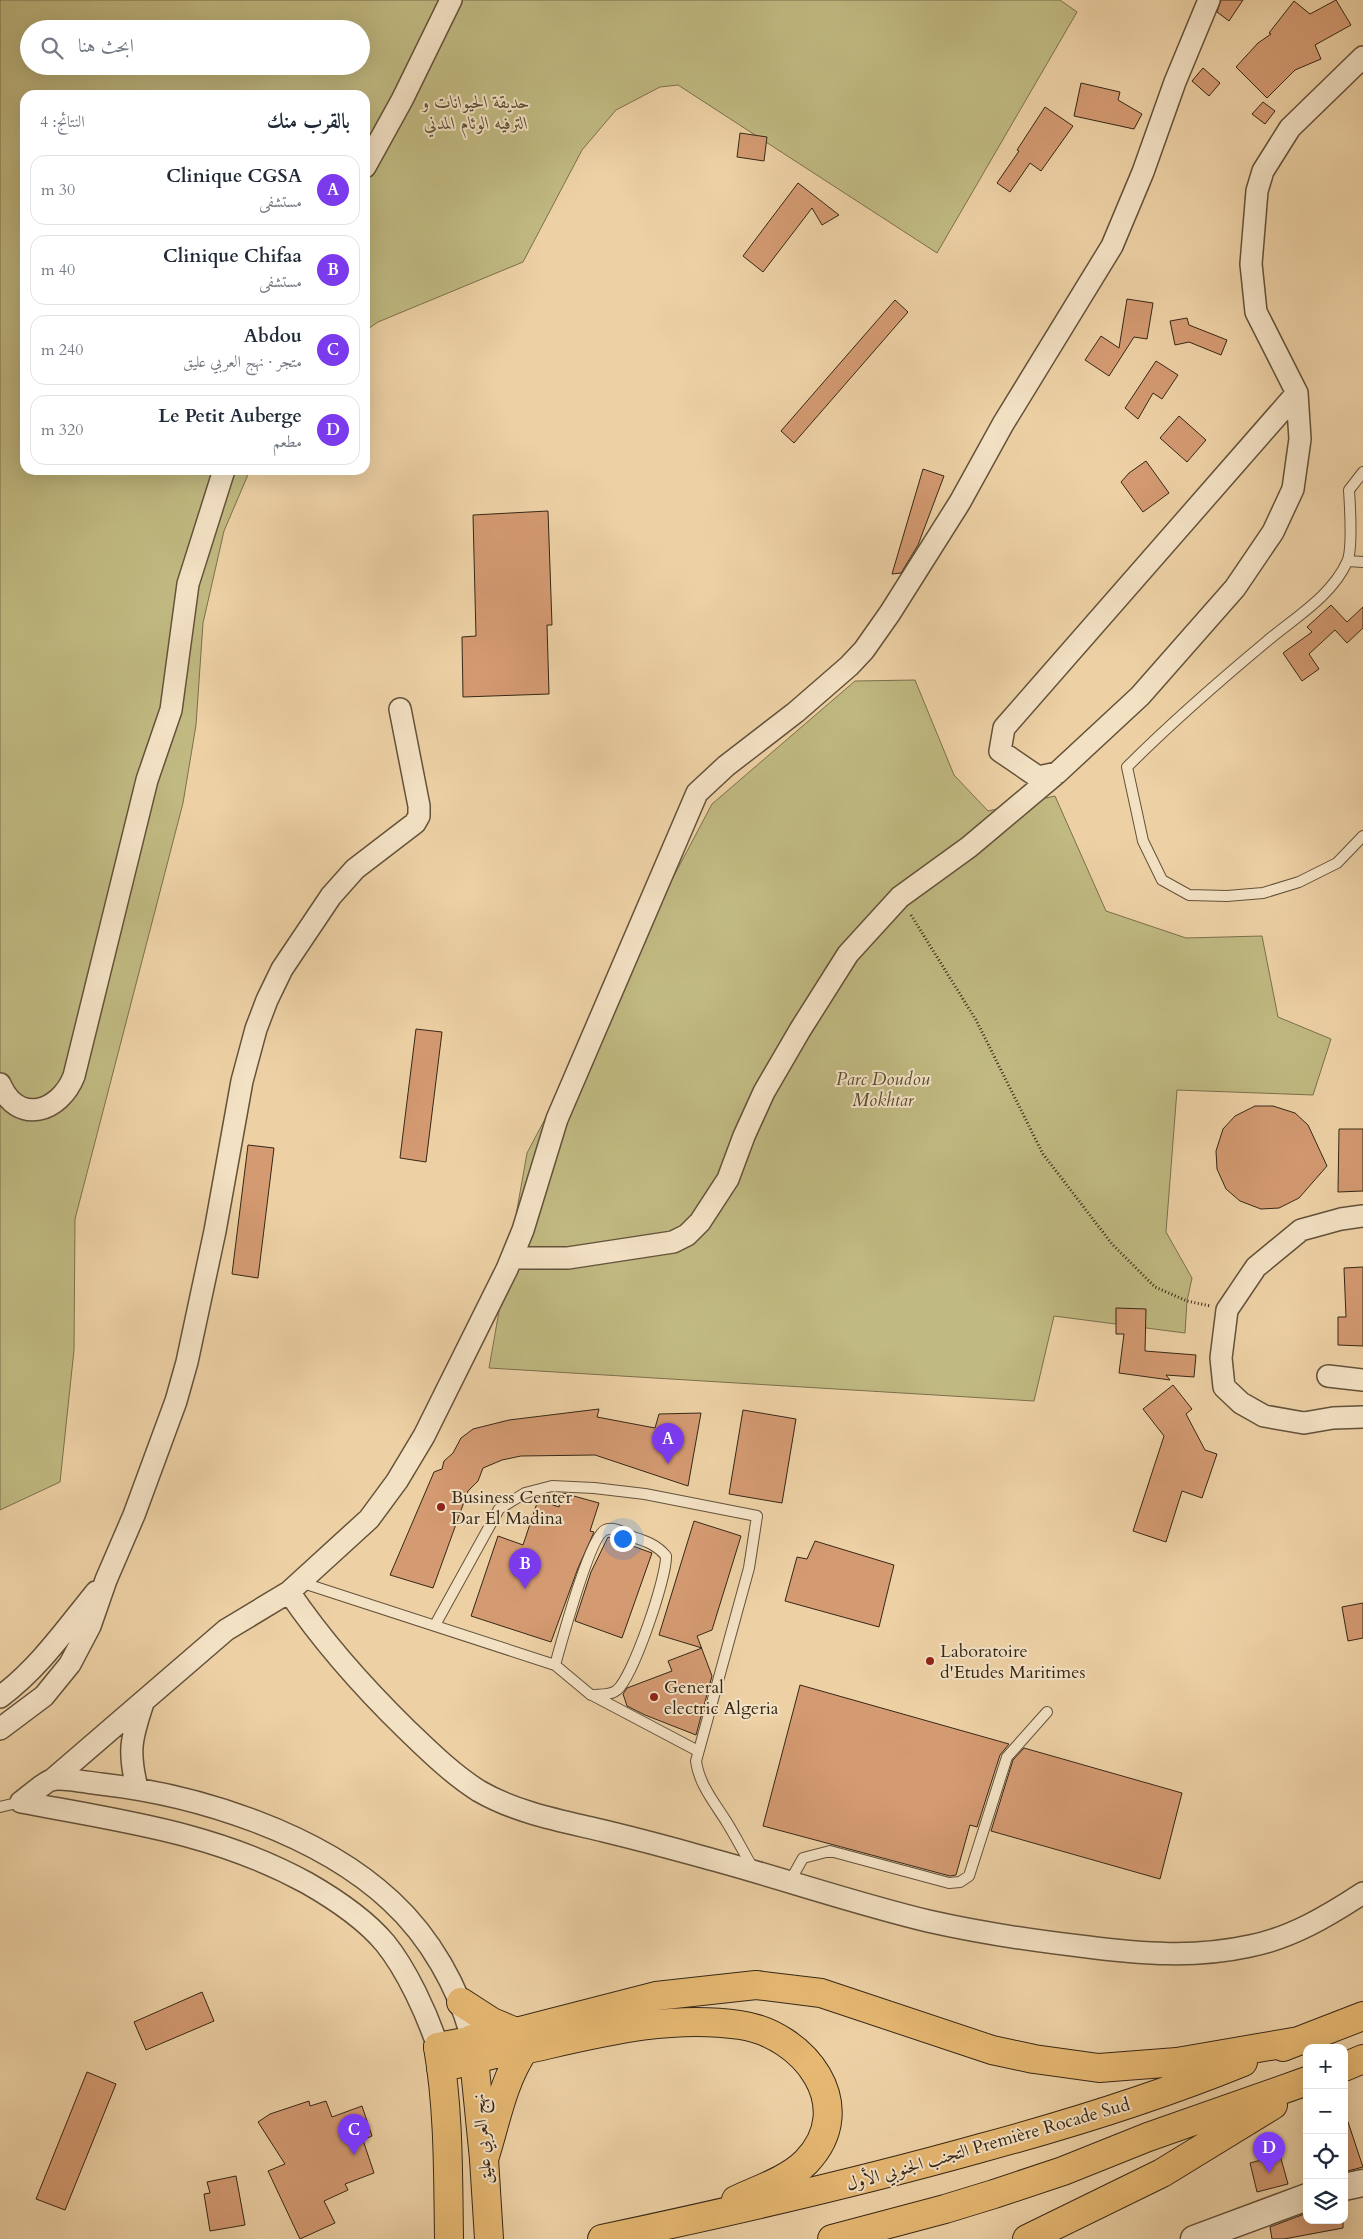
<!DOCTYPE html>
<html lang="ar">
<head>
<meta charset="utf-8">
<style>
  :root { --surface:#fff; --page:#f2f2f3; --text:#1f2937; --muted:#747a83; --line:#e0e1e3; --accent:#7c3aed }
  body { margin:0; font-family:Cardo,Amiri,serif; background:var(--page); color:var(--text); direction:rtl }
  .controls { position:absolute; right:15px; bottom:15px; display:grid; overflow:hidden; border-radius:10px; box-shadow:0 5px 20px #0002 }
  .controls button { width:45px; height:45px; display:grid; place-items:center; padding:0; border:0; border-bottom:1px solid var(--line); background:var(--surface); color:var(--text); font:25px sans-serif }
  .you { position:absolute; left:622px; top:1538px; width:18px; height:18px; margin:-12px; border:4px solid #fff; border-radius:50%; background:#1a73e8; box-shadow:0 0 0 8px #1a73e833 }
  .badge { display:grid; place-items:center; width:32px; height:32px; border-radius:50%; background:var(--accent); color:#fff; font-size:16px; font-weight:700 }
  .pin { position:absolute; translate:-50% -41px; filter:drop-shadow(0 1px 2px #0008) }
  .pin::after { content:''; position:absolute; top:26px; width:18px; height:15px; background:inherit; clip-path:polygon(0 0,100% 0,50% 100%) }
  .list { margin:0; padding:0; list-style:none }
  h2 { display:flex; justify-content:space-between; align-items:center; height:65px; margin:0; padding:0 20px; font-size:21px }
  h2 small { font-size:16px; font-weight:400; color:var(--muted) }
  .list li { display:grid; grid-template-columns:32px 1fr auto; gap:15px; align-items:center; box-sizing:border-box; height:70px; margin:0 10px 10px; padding:0 10px; border:1px solid var(--line); border-radius:15px }
  .list b { display:block; font-size:19px; white-space:nowrap }
  .list p { margin:0; font-size:16px; white-space:nowrap; color:var(--muted) }
  .list em { font-size:16px; font-style:normal; color:var(--muted) }
  .icon { flex:none; width:28px; height:28px; fill:none; stroke:currentColor; stroke-width:2; stroke-linecap:round; stroke-linejoin:round }
  .map { position:relative; flex:none; width:1363px; height:2239px; overflow:hidden; direction:ltr }
  .search { position:absolute; background:var(--surface); box-shadow:0 5px 20px #0002; left:20px; top:20px; width:350px; height:55px; display:flex; align-items:center; gap:12px; box-sizing:border-box; padding:0 18px; border-radius:28px; color:var(--muted); font-size:19px }
  .panel { position:absolute; background:var(--surface); box-shadow:0 5px 20px #0002; left:20px; top:90px; width:350px; height:385px; border-radius:15px; direction:rtl }
  .map>svg:first-child { display:block }
</style>
</head>
<body>
<div class="map">
<svg width="1363" height="2239" viewBox="0 0 1363 2239">
  <rect width="100%" height="100%" fill="#edd1a5"/>
  <filter id="stains"><feTurbulence type="fractalNoise" baseFrequency=".004" numOctaves="4"/><feColorMatrix values="0 0 0 0 .2 0 0 0 0 .09 0 0 0 0 .02 0 0 0 .5 -.17"/></filter>
  <radialGradient id="worn" r=".72"><stop offset=".6" stop-color="#630" stop-opacity="0"/><stop offset="1" stop-color="#630" stop-opacity=".3"/></radialGradient>
  <!-- green -->
  <path fill="#c0b981" stroke="#7b704c" fill-rule="evenodd" d="M0 0H1060L1077 12 937 253 678 85 660 87 616 110 582 150 523 262 378 322 365 331V95H25V470H250L224 531 203 623 196 725 183 803 75 1219 74 1350 60 1482 0 1510ZM29 29H361V66H29Z
    M915 680 954 775 988 811 1055 796 1106 911 1186 938 1262 936 1278 1017 1331 1039 1313 1095 1177 1090 1166 1232 1192 1278 1187 1301 1185 1333 1054 1316 1034 1401 489 1368 527 1153 712 804 855 681Z"/>
  <!-- building -->
  <path fill="#d49a72" stroke="#362716" d="M1221 0H1243L1229 21 1217 12Z
    M1336 0 1351 25 1315 45 1321 59 1295 70 1267 98 1236 67 1258 43 1271 34 1269 33 1294 1 1310 14Z
    M1203 68 1220 83 1209 96 1192 81Z
    M1081 83 1120 92 1118 100 1142 114 1134 129 1074 116Z
    M1263 102 1275 111 1265 124 1252 114Z
    M1045 107 1073 126 1041 171 1030 163 1010 192 997 183 1019 151 1017 150Z
    M740 133 767 137 764 161 737 157Z
    M798 183 839 215 822 225 812 208 763 272 743 256Z
    M1127 299 1153 303 1147 339 1134 337 1109 376 1085 360 1101 336 1119 348Z
    M895 300 908 312 794 443 781 431Z
    M1187 318 1189 325 1227 340 1221 355 1189 342 1175 345 1170 321Z
    M1156 361 1178 375 1162 399 1153 393 1138 419 1125 408Z
    M1179 416 1206 440 1187 462 1160 438Z
    M1146 461 1169 493 1143 512 1121 482 1129 473Z
    M923 469 944 476 918 545 901 573 892 574Z
    M548 511 552 625H547L549 694 463 697 462 637 476 636 473 515Z
    M1331 605 1347 622 1363 607V628L1347 643 1335 630 1309 654 1319 669 1302 681 1283 653 1312 632 1307 627Z
    M416 1029 442 1032 426 1162 400 1158Z
    M1255 1106H1273L1295 1113 1308 1125 1327 1166 1299 1198 1279 1208 1261 1209 1240 1201 1226 1189 1217 1169 1216 1151 1223 1129 1235 1116Z
    M1339 1129H1363V1191L1338 1192Z
    M248 1145 274 1148 258 1278 232 1274Z
    M1363 1267V1346L1338 1345V1317H1346L1344 1268Z
    M1116 1308 1146 1309 1145 1351 1196 1355 1194 1377 1166 1375 1170 1380 1119 1373 1124 1334H1116Z
    M1173 1385 1192 1409 1186 1414 1205 1450 1217 1454 1202 1498 1182 1491 1166 1542 1133 1531 1164 1436 1143 1409Z
    M599 1409 597 1417 655 1428 659 1414 701 1413 688 1486 595 1455 521 1456 502 1460 483 1468 478 1481 468 1491 433 1588 390 1575 434 1472 442 1469 444 1461 453 1453 461 1438 473 1429 509 1420Z
    M743 1410 796 1419 782 1503 729 1494Z
    M563 1493 599 1503 590 1531 594 1532 578 1568 551 1642 471 1616 498 1536 523 1545 538 1500 559 1507Z
    M694 1521 741 1536 712 1630 697 1636 712 1676 696 1735 645 1715 627 1706 623 1694 627 1688 672 1671 668 1661 702 1648 659 1635Z
    M608 1537 652 1553 622 1638 575 1621 591 1572Z
    M815 1541 894 1565 879 1627 785 1601 797 1557 807 1559Z
    M1363 1603V1638L1348 1641 1342 1607Z
    M800 1685 1009 1744 1000 1755 977 1827 970 1825 956 1875 950 1876 763 1826Z
    M1024 1748 1182 1793 1160 1879 991 1831 1013 1760Z
    M202 1992 214 2021 146 2050 134 2022Z
    M87 2072 116 2084 65 2210 36 2199Z
    M309 2101 310 2106 326 2101 332 2117 362 2106 372 2136 363 2140 374 2173 345 2184 348 2190 324 2201 335 2223 300 2239 268 2171 285 2164 258 2122 270 2114Z
    M1347 2119 1363 2167 1344 2172V2120Z
    M1280 2155 1288 2184 1257 2192 1250 2163Z
    M236 2176 245 2225 210 2231 204 2194 210 2193 207 2182Z
    M1307 2213V2220H1343V2228L1284 2239H1272L1270 2227Z"/>
  <g fill="none" stroke-linecap="round" stroke-linejoin="round">
    <defs>
      <path id="service" d="M1363 472 1349 490C1350 506 1353 550 1347 562 1331 597 1294 618 1266 642 1218 682 1171 723 1127 767L1143 841 1162 880 1189 895 1227 896 1263 893 1299 882 1337 863 1363 836
        M1348 561 1363 562
        M300 1582 555 1665 591 1695C599 1694 610 1696 617 1690 633 1677 667 1577 666 1556 657 1545 646 1541 633 1537 625 1533 613 1526 605 1530 590 1536 561 1644 555 1665
        M435 1625 499 1509 525 1493 552 1486 594 1488 645 1494 757 1516 749 1568 696 1761C699 1784 714 1802 726 1821 736 1837 744 1853 754 1870
        M592 1695 698 1751
        M0 1807 21 1802
        M790 1881 803 1858 830 1851 949 1883 960 1882 969 1876 1007 1757 1047 1712"/>
      <path id="minor" d="M365 167 402 100 451 0
        M1057 773 1038 777 1000 751 1004 728 1297 393
        M0 1084C18 1126 60 1112 74 1076L147 780 171 710 188 584 224 470
        M1363 1216 1341 1219 1301 1230 1256 1267 1227 1310 1221 1358 1224 1387 1241 1403 1264 1416 1304 1423 1333 1418 1363 1417
        M512 1258H568L673 1242 687 1235 700 1222 728 1179 744 1136 764 1092 800 1030 848 954 900 897 969 847 1057 773 1140 696 1235 588 1273 532 1293 489 1300 439 1297 393 1256 312 1251 264 1257 191 1263 171 1290 128 1363 57
        M1328 1376 1363 1380
        M289 1592C323 1642 363 1687 406 1729 429 1751 452 1774 479 1791 517 1813 562 1821 604 1831 637 1839 671 1848 703 1857 778 1877 853 1903 928 1921 981 1933 1035 1941 1088 1947 1142 1954 1196 1958 1250 1946 1291 1938 1328 1916 1363 1893
        M0 1697C38 1669 66 1629 96 1592
        M0 1729 44 1696 70 1664 90 1626 106 1580 134 1515 176 1401 187 1362 215 1231 242 1081 256 1029 267 1000 282 969 331 896 355 869 415 823 419 816V806L400 709
        M52 1780 226 1630 289 1592 369 1519 397 1481 424 1436 507 1269 523 1230 557 1119 697 793 726 766 796 712 849 666 864 650 890 613 960 502 1003 424 1112 246 1143 172 1175 82 1209 0
        M137 1788C128 1751 131 1739 143 1703
        M438 2047C427 2014 407 1970 385 1943 364 1918 335 1899 307 1883 216 1833 122 1821 21 1802 27 1798 46 1781 52 1780 60 1777 91 1783 101 1784 198 1795 318 1833 391 1901 430 1937 459 1988 472 2039"/>
      <path id="tertiary" d="M1344 2187 1363 2183
        M1194 2239 1307 2197"/>
      <path id="primary" d="M472 2039 484 2159 489 2239
        M438 2047C449 2110 448 2176 449 2239"/>
      <path id="motorway" d="M461 2002 492 2022 516 2032
        M438 2047 516 2032 656 1996 756 1985 821 1993 992 2050 1034 2059 1099 2068 1177 2062 1299 2041
        M1283 2047 1363 2016
        M1344 2067 1363 2059
        M441 2068 495 2054 518 2051
        M484 2159C496 2122 502 2083 524 2050 595 2034 667 2014 740 2025 804 2034 860 2106 806 2162 788 2180 759 2189 736 2200
        M602 2239C729 2212 856 2183 981 2148 1070 2124 1157 2097 1243 2062
        M832 2239 945 2209 994 2194 1063 2171 1148 2137 1307 2081
        M1027 2239 1162 2173 1273 2105"/>
    </defs>
    <!-- service casing -->
    <use href="#service" stroke="#64523a" stroke-width="12"/>
    <!-- minor casing -->
    <use href="#minor" stroke="#64523a" stroke-width="24"/>
    <!-- tertiary casing -->
    <use href="#tertiary" stroke="#64523a" stroke-width="29"/>
    <!-- primary casing -->
    <use href="#primary" stroke="#362716" stroke-width="30"/>
    <!-- motorway casing -->
    <use href="#motorway" stroke="#362716" stroke-width="30"/>
    <!-- path -->
    <path stroke="#362716" stroke-width="3" stroke-dasharray="1 2.5" stroke-linecap="butt" d="M911 915 976 1020 1043 1154 1112 1244 1155 1287 1187 1301 1210 1306"/>
    <!-- service -->
    <use href="#service" stroke="#f3e1c4" stroke-width="10"/>
    <!-- minor -->
    <use href="#minor" stroke="#f3e1c4" stroke-width="21"/>
    <!-- tertiary -->
    <use href="#tertiary" stroke="#f3e1c4" stroke-width="26"/>
    <!-- primary -->
    <use href="#primary" stroke="#e6b872" stroke-width="28"/>
    <!-- motorway -->
    <use href="#motorway" stroke="#e6b872" stroke-width="28"/>
  </g>
  <!-- markers -->
  <g fill="#8f2418" stroke="#f3e1c4" stroke-width="2">
    <circle cx="441" cy="1507" r="5"/>
    <circle cx="930" cy="1661" r="5"/>
    <circle cx="654" cy="1697" r="5"/>
  </g>
  <g text-anchor="middle" stroke-width="4" stroke-linejoin="round" paint-order="stroke">
    <!-- park labels -->
    <g font-size="18" font-style="italic" fill="#584c31" stroke="#f3e1c4">
      <text x="476" y="108">حديقة الحيوانات و<tspan x="476" dy="21">الترفيه الوئام المدني</tspan></text>
      <text x="883" y="1085">Parc Doudou<tspan x="883" dy="21">Mokhtar</tspan></text>
    </g>
    <!-- poi labels -->
    <g font-size="18" fill="#362716" stroke="#f3e1c4" text-anchor="start">
      <text x="451" y="1503">Business Center<tspan x="451" dy="21">Dar El Madina</tspan></text>
      <text x="940" y="1657">Laboratoire<tspan x="940" dy="21">d'Etudes Maritimes</tspan></text>
      <text x="664" y="1693">General<tspan x="664" dy="21">electric Algeria</tspan></text>
    </g>
    <!-- street labels -->
    <g font-size="18" fill="#362716" stroke="#f3e1c4">
      <text transform="translate(482 2139) rotate(-95)" y="6">نهج العربي عليق</text>
      <text transform="translate(988 2144) rotate(-16)" y="6">التجنب الجنوبي الأول Première Rocade Sud</text>
    </g>
  </g>
  <rect width="100%" height="100%" filter="url(#stains)"/>
  <rect width="100%" height="100%" fill="url(#worn)"/>
</svg>
<div class="controls">
<button>+</button>
<button>−</button>
<button><svg class="icon" aria-label="locate" viewBox="0 0 24 24"><circle cx="12" cy="12" r="6"/><path d="M12 2v4M12 18v4M2 12h4M18 12h4"/></svg></button>
<button><svg class="icon" aria-label="layers" viewBox="0 0 24 24"><path d="M12 4l9 5-9 5-9-5zM3 14l9 5 9-5"/></svg></button>
</div>
<div class="you"></div>
<div class="pin badge" style="left:668px;top:1464px">A</div>
<div class="pin badge" style="left:525px;top:1589px">B</div>
<div class="pin badge" style="left:354px;top:2155px">C</div>
<div class="pin badge" style="left:1269px;top:2173px">D</div>
<div class="search"><svg class="icon" aria-label="search" viewBox="0 0 24 24"><circle cx="10" cy="10" r="6"/><path d="M15 15l6 6"/></svg>ابحث هنا</div>
<section class="panel">
<h2>بالقرب منك<small>النتائج: 4</small></h2>
<ul class="list">
<li><span class="badge">A</span><div><b>Clinique CGSA</b><p>مستشفى</p></div><em>30 m</em></li>
<li><span class="badge">B</span><div><b>Clinique Chifaa</b><p>مستشفى</p></div><em>40 m</em></li>
<li><span class="badge">C</span><div><b>Abdou</b><p>متجر · نهج العربي عليق</p></div><em>240 m</em></li>
<li><span class="badge">D</span><div><b>Le Petit Auberge</b><p>مطعم</p></div><em>320 m</em></li>
</ul>
</section>
</div>
</body>
</html>
